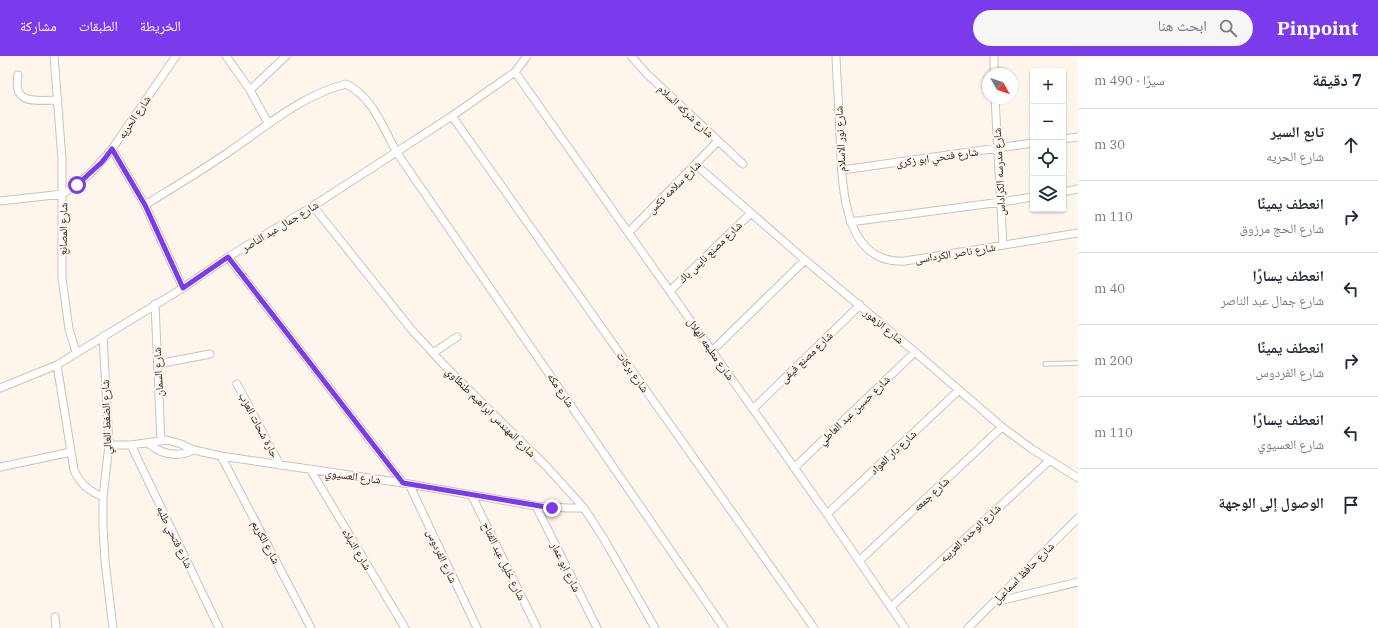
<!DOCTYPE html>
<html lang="ar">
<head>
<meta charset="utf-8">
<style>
  :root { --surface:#fff; --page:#f6f6f7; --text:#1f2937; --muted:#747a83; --line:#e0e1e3; --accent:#7c3aed }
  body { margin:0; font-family:"IBM Plex Serif","Noto Naskh Arabic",serif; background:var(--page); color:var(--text); direction:rtl }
  .controls { position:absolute; right:12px; top:12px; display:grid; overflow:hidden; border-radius:4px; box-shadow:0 1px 3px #0004 }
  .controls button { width:36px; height:36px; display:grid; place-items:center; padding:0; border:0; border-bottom:1px solid var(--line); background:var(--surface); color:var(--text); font:20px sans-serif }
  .compass { position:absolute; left:982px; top:12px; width:36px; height:36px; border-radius:50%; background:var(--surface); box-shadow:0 1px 3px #0004; rotate:130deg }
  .stop { position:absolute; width:12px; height:12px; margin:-9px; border:3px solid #7c3aed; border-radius:50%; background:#fff }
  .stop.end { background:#7c3aed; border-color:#fff; box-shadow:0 1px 4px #0008 }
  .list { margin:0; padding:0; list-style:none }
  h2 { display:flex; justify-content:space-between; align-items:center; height:52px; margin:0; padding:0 16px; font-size:17px }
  h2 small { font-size:13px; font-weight:400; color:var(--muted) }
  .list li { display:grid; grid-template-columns:26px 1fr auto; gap:12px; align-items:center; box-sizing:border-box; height:72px; padding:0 16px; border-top:1px solid var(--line) }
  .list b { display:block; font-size:15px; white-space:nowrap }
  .list p { margin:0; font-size:13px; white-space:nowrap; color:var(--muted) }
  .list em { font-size:13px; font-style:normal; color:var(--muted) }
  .icon { flex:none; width:22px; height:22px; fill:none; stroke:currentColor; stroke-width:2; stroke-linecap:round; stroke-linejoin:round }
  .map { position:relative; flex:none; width:1078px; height:572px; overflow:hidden; direction:ltr }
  header { display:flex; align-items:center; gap:24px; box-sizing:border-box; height:56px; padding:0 20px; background:var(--accent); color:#fff }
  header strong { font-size:19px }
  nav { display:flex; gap:22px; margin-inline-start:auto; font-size:14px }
  .search { width:280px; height:36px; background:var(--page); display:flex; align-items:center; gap:10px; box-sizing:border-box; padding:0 14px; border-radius:22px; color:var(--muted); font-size:15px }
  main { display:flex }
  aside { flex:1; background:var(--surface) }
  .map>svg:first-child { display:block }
</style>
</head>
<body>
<header>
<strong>Pinpoint</strong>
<div class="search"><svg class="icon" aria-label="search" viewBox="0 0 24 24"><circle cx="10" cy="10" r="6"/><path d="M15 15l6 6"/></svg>ابحث هنا</div>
<nav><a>الخريطة</a><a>الطبقات</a><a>مشاركة</a></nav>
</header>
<main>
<aside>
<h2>7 دقيقة<small>سيرًا · 490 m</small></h2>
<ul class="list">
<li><svg class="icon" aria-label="ahead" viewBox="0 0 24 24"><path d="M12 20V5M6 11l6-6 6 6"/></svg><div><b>تابع السير</b><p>شارع الحريه</p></div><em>30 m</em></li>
<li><svg class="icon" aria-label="right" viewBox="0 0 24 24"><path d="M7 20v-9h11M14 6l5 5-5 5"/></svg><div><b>انعطف يمينًا</b><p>شارع الحج مرزوق</p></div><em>110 m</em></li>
<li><svg class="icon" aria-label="left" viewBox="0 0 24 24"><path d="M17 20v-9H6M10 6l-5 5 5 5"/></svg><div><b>انعطف يسارًا</b><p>شارع جمال عبد الناصر</p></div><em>40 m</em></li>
<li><svg class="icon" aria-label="right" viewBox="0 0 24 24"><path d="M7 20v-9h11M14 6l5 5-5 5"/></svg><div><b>انعطف يمينًا</b><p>شارع الفردوس</p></div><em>200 m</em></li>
<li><svg class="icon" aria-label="left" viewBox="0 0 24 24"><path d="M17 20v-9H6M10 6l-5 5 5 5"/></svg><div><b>انعطف يسارًا</b><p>شارع العسيوي</p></div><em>110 m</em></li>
<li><svg class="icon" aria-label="arrive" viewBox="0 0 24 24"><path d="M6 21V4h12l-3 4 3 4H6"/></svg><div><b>الوصول إلى الوجهة</b></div></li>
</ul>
</aside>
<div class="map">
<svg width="1078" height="572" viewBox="0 0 1078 572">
  <rect width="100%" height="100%" fill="#fef5ed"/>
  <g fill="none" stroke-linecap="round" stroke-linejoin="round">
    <defs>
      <path id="lane" d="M1045 308 1078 307"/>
      <path id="street" d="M54 0 62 103V222L69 273 76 296
        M226 0 250 34 268 67
        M631 0 647 18 743 108
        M836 0C837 26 839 53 840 79 842 124 841 209 905 205L1078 177
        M515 16 827 458 905 572
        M994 18V0
        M18 19C12 50 37 44 58 44
        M250 34 286 0
        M995 42 1003 189
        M452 60 814 572
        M1063 83 1078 81
        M112 93 145 149 183 232
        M696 109 805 204 915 296 1002 371 1032 393 1078 422
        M842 114 1033 87
        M1063 136 1078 133
        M0 145 63 138 90 118 112 93 176 0
        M145 149C174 131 203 114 230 95 267 70 302 39 346 28 373 41 383 72 397 97L724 572
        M313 150 411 273 444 309 547 411 584 452 604 483 655 572
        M850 166 1001 146 1033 141
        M629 176 718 85
        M228 201 403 427
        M670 235 751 157
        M155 248 161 385
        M103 280 109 389 103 441V471L105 505 113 572
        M712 295 805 204
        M433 297 457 281
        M158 308 210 298
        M57 309 74 414C80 428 89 435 103 441
        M237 328 280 409
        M0 332 57 309 183 232 228 201 313 150 452 60 515 16 527 0
        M753 353 860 249
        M148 387C162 399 177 402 194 394
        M109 389H131L167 384 181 388 194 394 221 400 403 427 536 450 568 452H584
        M131 389 219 572
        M221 400 311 572
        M0 411 71 396
        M794 412 915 296
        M310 413 405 572
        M409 428 477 572
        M471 438 537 572
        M536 450 597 572
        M827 458 959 334
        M859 505 1002 371
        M995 546 1078 526
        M891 551 1050 404
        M55 561 56 572
        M968 572 1078 462"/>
    </defs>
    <!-- lane casing -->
    <use href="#lane" stroke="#cdc2b9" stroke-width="5.5"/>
    <!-- street casing -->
    <use href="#street" stroke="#cdc2b9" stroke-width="9"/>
    <!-- lane -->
    <use href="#lane" stroke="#fff" stroke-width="3.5"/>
    <!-- street -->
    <use href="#street" stroke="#fff" stroke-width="7"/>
  </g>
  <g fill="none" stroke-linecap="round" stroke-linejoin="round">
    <!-- route -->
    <path stroke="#7c3aed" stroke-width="5" d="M77 129 102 106 112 93 145 149 183 232 228 201 403 427 552 452"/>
  </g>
  <g text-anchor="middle" stroke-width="4" stroke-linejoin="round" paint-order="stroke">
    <!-- street labels -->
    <g font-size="11" fill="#1b1814" stroke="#fef5ed">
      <text transform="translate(686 55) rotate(43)" y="4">شارع شركه السلام</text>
      <text transform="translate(134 61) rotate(-56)" y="4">شارع الحريه</text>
      <text transform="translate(840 83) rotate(-93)" y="4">شارع نور الاسلام</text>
      <text transform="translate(937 101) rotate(-8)" y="4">شارع فتحي ابو زكرى</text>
      <text transform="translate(999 116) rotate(-93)" y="4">شارع مدرسه الكراداس</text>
      <text transform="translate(674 131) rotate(-45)" y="4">شارع سلامه تكس</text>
      <text transform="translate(280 170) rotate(-31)" y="4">شارع جمال عبد الناصر</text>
      <text transform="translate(63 173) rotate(-89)" y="4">شارع المصانع</text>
      <text transform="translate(710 196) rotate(-44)" y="4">شارع مصنع نايس باك</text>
      <text transform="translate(955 197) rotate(-9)" y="4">شارع ناصر الكرداسى</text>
      <text transform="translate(884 270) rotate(40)" y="4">شارع الزهور</text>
      <text transform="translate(711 293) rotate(55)" y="4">شارع مطبعه الهلال</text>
      <text transform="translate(806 301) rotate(-44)" y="4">شارع مصنع فيفى</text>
      <text transform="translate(158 316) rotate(-93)" y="4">شارع السمان</text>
      <text transform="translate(633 316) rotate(55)" y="4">شارع بركات</text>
      <text transform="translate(561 334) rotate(56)" y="4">شارع مكه</text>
      <text transform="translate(854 354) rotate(-44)" y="4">شارع حسين عبد العاطي</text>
      <text transform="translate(491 356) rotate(45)" y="4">شارع المهندس ابراهيم طنطاوي</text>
      <text transform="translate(106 361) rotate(-92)" y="4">شارع الضغط العالي</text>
      <text transform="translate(259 369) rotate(62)" y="4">حارة شحات العزب</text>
      <text transform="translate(893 396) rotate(-43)" y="4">شارع دار العواد</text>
      <text transform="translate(353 420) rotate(8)" y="4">شارع العسيوي</text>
      <text transform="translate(931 438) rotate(-43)" y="4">شارع جمعه</text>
      <text transform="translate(970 477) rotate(-43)" y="4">شارع الوحده العربيه</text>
      <text transform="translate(175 481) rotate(64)" y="4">شارع فتحي طلبه</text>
      <text transform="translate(266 486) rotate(62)" y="4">شارع الكريم</text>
      <text transform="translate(357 493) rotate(59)" y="4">شارع النبلاء</text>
      <text transform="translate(442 500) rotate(65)" y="4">شارع الفردوس</text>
      <text transform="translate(504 505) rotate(64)" y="4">شارع خليل عبد الفتاح</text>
      <text transform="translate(566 511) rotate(64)" y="4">شارع ابو عمار</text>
      <text transform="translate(1023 517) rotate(-45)" y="4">شارع حافظ اسماعيل</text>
    </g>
  </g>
</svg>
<div class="controls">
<button>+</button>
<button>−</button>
<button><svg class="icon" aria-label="locate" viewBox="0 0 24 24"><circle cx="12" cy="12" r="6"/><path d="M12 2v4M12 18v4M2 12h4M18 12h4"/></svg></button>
<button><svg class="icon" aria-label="layers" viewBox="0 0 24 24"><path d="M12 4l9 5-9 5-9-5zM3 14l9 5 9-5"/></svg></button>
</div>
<svg class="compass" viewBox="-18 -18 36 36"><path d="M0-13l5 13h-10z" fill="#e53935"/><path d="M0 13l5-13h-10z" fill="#747a83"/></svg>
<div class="stop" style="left:77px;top:129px"></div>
<div class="stop end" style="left:552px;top:452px"></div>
</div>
</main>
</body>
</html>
